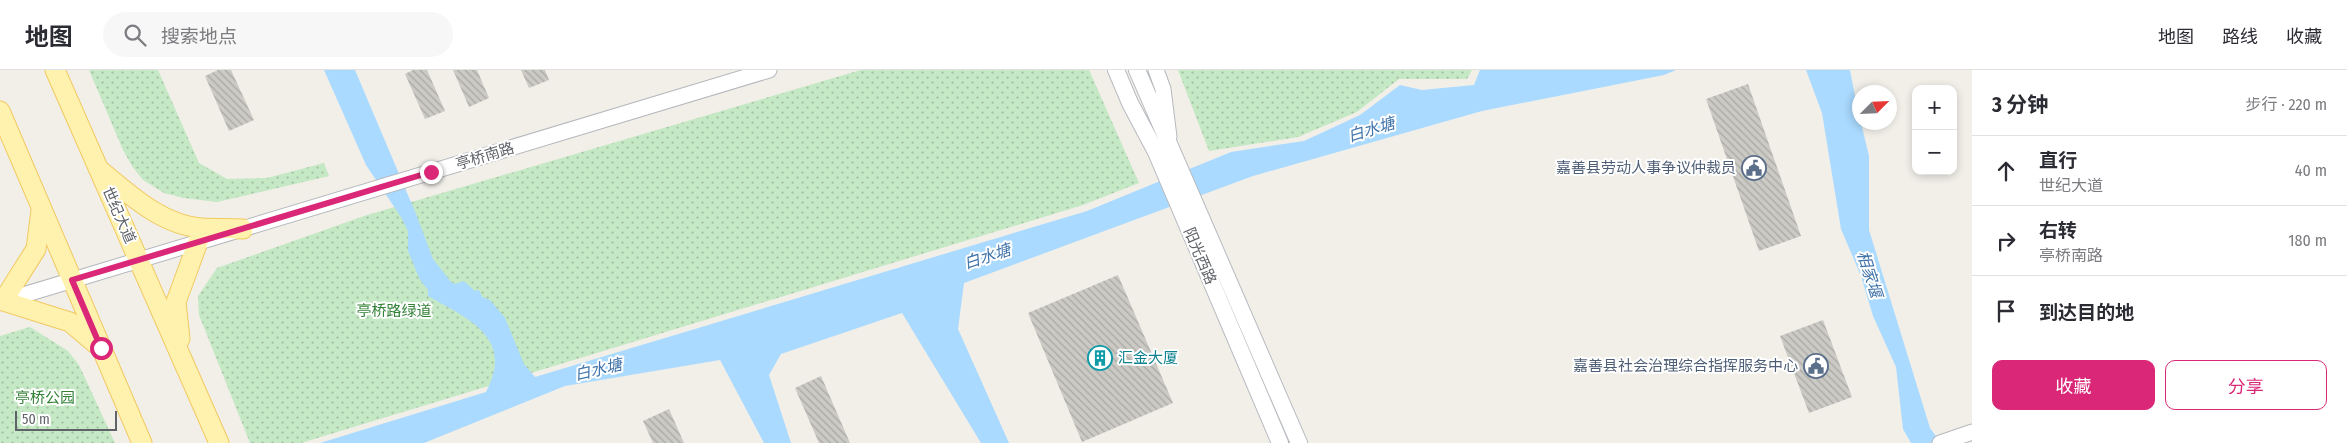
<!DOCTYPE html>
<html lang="zh">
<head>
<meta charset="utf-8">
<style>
  :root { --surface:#fff; --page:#f7f7f7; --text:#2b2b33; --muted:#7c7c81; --line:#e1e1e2; --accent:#db2777 }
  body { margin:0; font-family:"Fira Sans Condensed","Noto Sans SC",sans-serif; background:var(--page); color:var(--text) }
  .controls { position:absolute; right:15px; top:15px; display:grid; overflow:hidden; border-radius:10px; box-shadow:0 2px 8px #0003 }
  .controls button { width:45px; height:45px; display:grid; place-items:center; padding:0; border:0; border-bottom:1px solid var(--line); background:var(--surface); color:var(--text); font:25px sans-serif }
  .compass { position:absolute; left:1852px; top:15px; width:45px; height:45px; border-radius:50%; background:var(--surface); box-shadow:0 2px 8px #0003; rotate:66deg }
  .scale { position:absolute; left:15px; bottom:12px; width:102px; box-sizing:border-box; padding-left:5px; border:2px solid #5f6368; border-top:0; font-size:14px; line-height:18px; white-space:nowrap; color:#5f6368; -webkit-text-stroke:4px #fff; paint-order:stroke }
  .stop { position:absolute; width:15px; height:15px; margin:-11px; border:4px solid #db2777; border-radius:50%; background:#fff }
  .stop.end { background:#db2777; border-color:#fff; box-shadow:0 1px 5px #0008 }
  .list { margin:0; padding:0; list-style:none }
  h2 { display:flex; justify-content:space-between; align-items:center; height:65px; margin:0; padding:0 20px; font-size:21px }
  h2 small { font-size:16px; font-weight:400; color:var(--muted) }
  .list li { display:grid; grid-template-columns:32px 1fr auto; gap:15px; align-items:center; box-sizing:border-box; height:70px; padding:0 20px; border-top:1px solid var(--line) }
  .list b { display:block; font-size:19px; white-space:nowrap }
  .list p { margin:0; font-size:16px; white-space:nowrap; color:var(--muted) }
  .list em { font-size:16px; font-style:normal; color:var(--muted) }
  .actions { display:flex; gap:10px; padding:15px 20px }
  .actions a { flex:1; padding:11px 0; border:1px solid var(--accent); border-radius:10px; text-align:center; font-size:18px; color:var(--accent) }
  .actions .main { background:var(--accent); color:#fff }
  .icon { flex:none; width:28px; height:28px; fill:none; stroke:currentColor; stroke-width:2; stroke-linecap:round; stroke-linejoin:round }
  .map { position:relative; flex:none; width:1972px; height:373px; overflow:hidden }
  header { display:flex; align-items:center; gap:30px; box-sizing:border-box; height:70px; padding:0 25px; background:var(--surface); border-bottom:1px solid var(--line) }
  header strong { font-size:24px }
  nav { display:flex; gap:28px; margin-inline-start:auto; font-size:18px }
  .search { width:350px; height:45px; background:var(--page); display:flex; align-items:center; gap:12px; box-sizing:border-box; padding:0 18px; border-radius:28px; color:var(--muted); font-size:19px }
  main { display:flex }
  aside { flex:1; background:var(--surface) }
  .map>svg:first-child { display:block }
</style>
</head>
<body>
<header>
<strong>地图</strong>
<div class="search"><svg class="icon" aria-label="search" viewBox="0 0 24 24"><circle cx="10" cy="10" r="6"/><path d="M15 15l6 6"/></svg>搜索地点</div>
<nav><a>地图</a><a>路线</a><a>收藏</a></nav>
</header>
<main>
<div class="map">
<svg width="1972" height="373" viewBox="0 0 1972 373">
  <defs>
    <pattern id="grass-dots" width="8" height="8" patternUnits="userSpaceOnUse" patternTransform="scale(1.25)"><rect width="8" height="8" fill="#c5e8c5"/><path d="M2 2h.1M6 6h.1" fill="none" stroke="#a3c0a4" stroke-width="1.8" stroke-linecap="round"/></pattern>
    <pattern id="building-back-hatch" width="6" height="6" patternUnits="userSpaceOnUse" patternTransform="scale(1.25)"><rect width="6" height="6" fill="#cccac5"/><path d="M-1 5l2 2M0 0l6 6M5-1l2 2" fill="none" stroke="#a9a8a4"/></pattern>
  </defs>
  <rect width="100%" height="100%" fill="#f1efe8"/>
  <!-- grass -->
  <path fill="url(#grass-dots)" d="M89 0H158L199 93 227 109 267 108 324 93 329 106 217 132 184 128 164 123 143 110 132 96 123 80Z
    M861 0H1089L1139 113 1083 135 301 373H250L199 245 198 226 217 198 364 146Z
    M1178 0H1472L1467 9H1399L1357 42 1298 67 1209 81Z
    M30 257 68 281 79 295 115 373H0V266Z"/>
  <!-- water -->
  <path fill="#aadaff" d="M324 0H355L416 144 433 189 451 212 455 214 464 211 475 221 479 220 482 227 490 230 505 248 524 294 535 307 1087 141 1231 82 1304 71 1360 45 1400 15 1422 20 1474 15 1480 0H1676L1664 5 1482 41 1253 106 964 213 958 259 1009 373H981L902 243 781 284 769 305 791 373H764L720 290 565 316 424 373H320L486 322C515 267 468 249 428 226V220L420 210 408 181V161L401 147 366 95Z
    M1806 0H1850L1860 52 1861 53 1869 86V160L1930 358 1941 373H1911L1903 359 1896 297 1873 246 1861 206 1841 159 1822 43Z"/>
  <!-- building -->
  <path fill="url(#building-back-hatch)" d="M218 0H231L254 50 229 61 205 6Z
    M413 0H427L445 41 425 49 405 4Z
    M453 0H477L489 28 469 37Z
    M521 0H545L549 10 529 18Z
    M1748 14 1801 166 1759 181 1706 29Z
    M1118 205 1173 333 1082 372 1028 243Z
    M1823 250 1852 327 1809 343 1780 266Z
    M821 306 850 373H819L795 318Z
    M669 339 684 373H653L643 351Z"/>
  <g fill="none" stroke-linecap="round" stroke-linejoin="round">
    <defs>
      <path id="tertiary" d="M1156 0 1163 19 1169 67
        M0 232 769 0
        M1940 373 1972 362"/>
      <path id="secondary" d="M1116 0 1130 33 1156 82 1280 373
        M1137 0 1299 373"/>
      <path id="primary" d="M55 0 219 373
        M0 41 142 373
        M101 101C130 125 162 155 201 158 215 159 229 158 243 159
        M41 140 36 179 3 231 70 252 96 274
        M180 269 176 232 198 172"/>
    </defs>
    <!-- tertiary casing -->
    <use href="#tertiary" stroke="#b5b8bc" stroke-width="17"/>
    <!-- secondary casing -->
    <use href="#secondary" stroke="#b6babf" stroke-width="18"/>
    <!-- primary casing -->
    <use href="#primary" stroke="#f2c960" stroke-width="21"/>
    <!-- tertiary -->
    <use href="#tertiary" stroke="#fff" stroke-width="15"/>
    <!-- secondary -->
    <use href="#secondary" stroke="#fff" stroke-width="16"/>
    <!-- primary -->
    <use href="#primary" stroke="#fff2af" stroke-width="19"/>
  </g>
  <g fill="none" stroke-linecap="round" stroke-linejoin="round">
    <!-- route -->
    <path stroke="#db2777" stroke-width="6" d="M101 278 72 210 431 102"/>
  </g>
  <!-- icons -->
  <defs>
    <symbol id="civic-ring" viewBox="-11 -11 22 22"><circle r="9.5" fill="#fff" stroke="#5c6f8a" stroke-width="1.5"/><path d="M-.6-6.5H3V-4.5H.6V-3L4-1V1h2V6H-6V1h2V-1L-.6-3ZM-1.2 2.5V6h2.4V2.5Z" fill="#5c6f8a"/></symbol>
    <symbol id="building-ring" viewBox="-11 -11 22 22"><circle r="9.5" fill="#fff" stroke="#0f9aa8" stroke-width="1.5"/><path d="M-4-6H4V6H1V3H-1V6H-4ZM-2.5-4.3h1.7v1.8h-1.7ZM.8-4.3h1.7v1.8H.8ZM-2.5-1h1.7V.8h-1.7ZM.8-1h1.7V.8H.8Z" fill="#0f9aa8"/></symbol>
  </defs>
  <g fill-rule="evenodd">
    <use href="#civic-ring" x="1740" y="84" width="28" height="28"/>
    <use href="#building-ring" x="1086" y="274" width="28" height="28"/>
    <use href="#civic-ring" x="1802" y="282" width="28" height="28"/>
  </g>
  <g text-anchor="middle" stroke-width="4" stroke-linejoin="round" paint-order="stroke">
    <!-- street labels -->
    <g font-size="15" fill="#5f6368" stroke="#fff">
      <text transform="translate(485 86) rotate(-17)" y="5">亭桥南路</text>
      <text transform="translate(119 145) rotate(66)" y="5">世纪大道</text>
      <text transform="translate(1200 186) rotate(67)" y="5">阳光西路</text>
    </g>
    <!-- service labels -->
    <g font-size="15" fill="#4e5e75" stroke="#fff" text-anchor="end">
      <text x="1736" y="103">嘉善县劳动人事争议仲裁员</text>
      <text x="1798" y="301">嘉善县社会治理综合指挥服务中心</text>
    </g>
    <!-- park labels -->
    <g font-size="15" fill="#348238" stroke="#fff">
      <text x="394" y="246">亭桥路绿道</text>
      <text x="45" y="333">亭桥公园</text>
    </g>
    <!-- culture labels -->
    <g font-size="15" fill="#0d838f" stroke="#fff" text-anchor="start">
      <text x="1118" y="293">汇金大厦</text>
    </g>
    <!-- water labels -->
    <g font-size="16" font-style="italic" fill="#4174aa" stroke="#fff">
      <text transform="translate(1371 59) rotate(-17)" y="6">白水塘</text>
      <text transform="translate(987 186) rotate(-18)" y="6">白水塘</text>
      <text transform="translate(1870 204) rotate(72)" y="6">相家堰</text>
      <text transform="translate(598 299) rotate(-13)" y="6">白水塘</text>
    </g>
  </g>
</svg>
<div class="controls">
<button>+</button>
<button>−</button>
</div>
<svg class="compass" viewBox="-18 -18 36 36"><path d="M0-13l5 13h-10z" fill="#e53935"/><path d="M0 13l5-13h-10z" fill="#7c7c81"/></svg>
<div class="scale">50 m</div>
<div class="stop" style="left:101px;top:278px"></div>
<div class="stop end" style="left:431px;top:102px"></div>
</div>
<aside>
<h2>3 分钟<small>步行 · 220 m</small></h2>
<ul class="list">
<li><svg class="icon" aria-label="ahead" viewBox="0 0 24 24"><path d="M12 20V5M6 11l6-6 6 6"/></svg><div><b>直行</b><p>世纪大道</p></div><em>40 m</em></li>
<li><svg class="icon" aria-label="right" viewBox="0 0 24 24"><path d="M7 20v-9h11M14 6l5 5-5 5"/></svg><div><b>右转</b><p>亭桥南路</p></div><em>180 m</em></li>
<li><svg class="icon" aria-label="arrive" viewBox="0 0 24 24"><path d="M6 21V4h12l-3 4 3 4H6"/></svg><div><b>到达目的地</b></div></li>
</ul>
<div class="actions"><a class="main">收藏</a><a>分享</a></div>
</aside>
</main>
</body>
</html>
